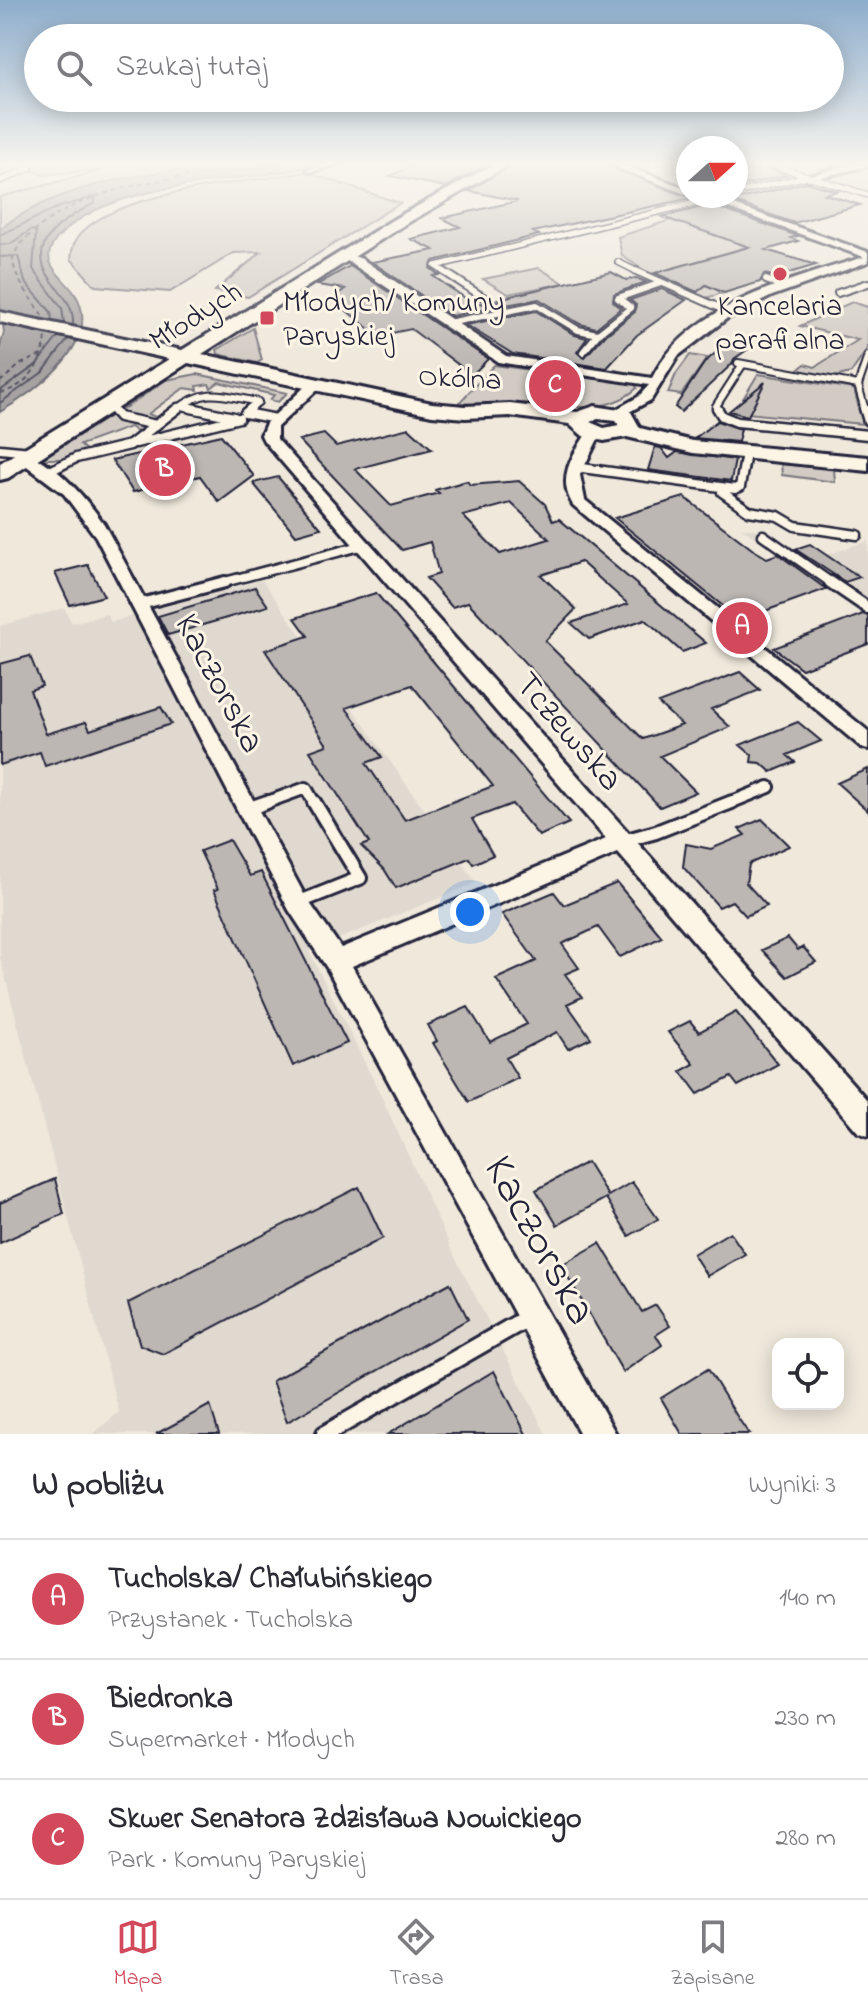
<!DOCTYPE html>
<html lang="pl">
<head>
<meta charset="utf-8">
<style>
  :root { --surface:#fff; --page:#f2f2f3; --text:#2b2b33; --muted:#7c7c81; --line:#e1e1e2; --accent:#d1495b }
  body { margin:0; font-family:"Indie Flower",sans-serif; background:var(--page); color:var(--text) }
  .controls { position:absolute; right:24px; bottom:24px; display:grid; overflow:hidden; border-radius:16px; box-shadow:0 4px 20px #0003 }
  .controls button { width:72px; height:72px; display:grid; place-items:center; padding:0; border:0; border-bottom:2px solid var(--line); background:var(--surface); color:var(--text); font:40px sans-serif }
  .compass { position:absolute; left:676px; top:136px; width:72px; height:72px; border-radius:50%; background:var(--surface); box-shadow:0 4px 20px #0003; rotate:69deg }
  .you { position:absolute; left:470px; top:912px; width:28px; height:28px; margin:-20px; border:6px solid #fff; border-radius:50%; background:#1a73e8; box-shadow:0 0 0 12px #1a73e833 }
  .badge { display:grid; place-items:center; width:52px; height:52px; border-radius:50%; background:var(--accent); color:#fff; font-size:26px; font-weight:700 }
  .pin { position:absolute; translate:-50% -50%; border:4px solid #fff; box-shadow:0 2px 8px #0006 }
  .list { margin:0; padding:0; list-style:none }
  h2 { display:flex; justify-content:space-between; align-items:center; height:104px; margin:0; padding:0 32px; font-size:34px }
  h2 small { font-size:26px; font-weight:400; color:var(--muted) }
  .list li { display:grid; grid-template-columns:52px 1fr auto; gap:24px; align-items:center; box-sizing:border-box; height:120px; padding:0 32px; border-top:2px solid var(--line) }
  .list b { display:block; font-size:30px; white-space:nowrap }
  .list p { margin:0; font-size:26px; white-space:nowrap; color:var(--muted) }
  .list em { font-size:26px; font-style:normal; color:var(--muted) }
  .icon { flex:none; width:44px; height:44px; fill:none; stroke:currentColor; stroke-width:2; stroke-linecap:round; stroke-linejoin:round }
  .map { position:relative; flex:none; width:868px; height:1434px; overflow:hidden }
  .search { position:absolute; background:var(--surface); box-shadow:0 4px 20px #0003; left:24px; right:24px; top:24px; height:88px; display:flex; align-items:center; gap:20px; box-sizing:border-box; padding:0 28px; border-radius:44px; color:var(--muted); font-size:30px }
  .sheet { height:464px; background:var(--surface) }
  nav { display:flex; justify-content:space-around; align-items:center; box-sizing:border-box; height:112px; border-top:2px solid var(--line); background:var(--surface); font-size:22px; color:var(--muted) }
  nav a { display:grid; justify-items:center; gap:4px }
  nav .on { color:var(--accent) }
  .map>svg:first-child { display:block }
</style>
</head>
<body>
<div class="map">
<svg width="868" height="1434" viewBox="0 0 868 1434">
  <rect width="100%" height="100%" fill="#efe8db"/>
  <filter id="ink" filterUnits="userSpaceOnUse"><feTurbulence type="fractalNoise" baseFrequency=".0125" numOctaves="2"/><feDisplacementMap in="SourceGraphic" scale="16" xChannelSelector="R" yChannelSelector="G"/><feConvolveMatrix kernelMatrix="1 2 1 2 8 2 1 2 1" color-interpolation-filters="sRGB"/></filter>
  <g filter="url(#ink)">
    <!-- built -->
    <path fill="#e0d9cf" d="M0 163 48 167 46 184 0 196Z
      M841 163H868V193L802 172Z
      M742 528 769 531 795 549 810 544 827 555 868 541V619Z
      M262 580 476 883 309 951 376 1085 453 1253 546 1434H93L119 1412 0 957V626L64 608 72 623 107 614 111 622Z"/>
    <!-- green -->
    <path fill="#d1cbc3" stroke="#7a767f" stroke-width="2" d="M16 163H236L0 231V197L107 169 43 175Z
      M306 172 400 203 248 297 215 291 261 252 234 253 170 292 95 286 71 259C72 248 74 240 82 232 124 190 248 182 306 172Z
      M683 216 757 244 670 269 724 293 705 298 650 274 622 256 618 237Z
      M539 268 564 283 508 294 483 279Z
      M852 302 868 307V348L851 373 834 377 796 371 805 364 815 367 858 340 800 326Z
      M253 328 262 360 257 363 218 354 217 350Z
      M690 355 707 358 681 395 668 393 676 374Z
      M494 365 635 384 637 388C606 417 560 405 522 403 501 402 480 405 459 403Z
      M197 374 287 393 278 402 270 400 274 395 219 382 211 388 209 384 197 386 198 390 184 388 148 414 156 417 153 419 124 415 119 412 166 380Z
      M758 374 854 389 863 424 735 412Z
      M110 416 142 428 137 432 130 427 80 445 86 450 62 459H42Z
      M781 464 834 469 835 482 782 475Z"/>
    <!-- water -->
    <path fill="#a6a2a2" stroke="#716f79" stroke-width="2" d="M231 163H325C251 184 119 178 63 232 26 267 74 276 81 308 92 351 31 394 0 412V347L4 332 0 305V229C63 181 155 172 231 163Z"/>
    <g fill="none" stroke-linecap="round" stroke-linejoin="round">
      <!-- shore -->
      <path stroke="#575564" stroke-width="2" d="M204 163 207 175 290 163
        M0 235 59 207 95 197V203C65 218 22 244 52 281 63 296 74 305 73 325
        M0 245 10 244 31 230 36 231 33 269 62 308 64 323
        M0 257 18 256 25 282 51 312 52 321
        M0 391 36 365 58 337
        M0 403 43 372 68 339"/>
      <!-- ferry -->
      <path stroke="#575564" stroke-width="2" stroke-dasharray="5 4" stroke-linecap="butt" d="M46 324C38 301 15 285 13 260 16 245 27 237 39 227 109 174 203 178 286 163
        M0 382 21 364 41 355
        M0 393C31 386 44 359 47 330"/>
    </g>
    <!-- building -->
    <path fill="#bcb7b3" stroke="#22223b" stroke-width="2" fill-rule="evenodd" d="M419 163H489L446 187 390 176Z
      M515 163H602L692 198 533 232 539 235 433 261 430 268 439 275 433 276 474 304 481 303 490 308 452 316 372 262 434 250 411 239 460 227 442 218 518 201 469 191Z
      M762 166 787 175 736 187V172Z
      M806 182 837 191 825 194 860 205 794 223 732 201Z
      M710 205 798 236 791 238 798 241 766 250 816 265 776 277 764 274 760 282 724 293 706 285 697 292 655 273 749 247 662 217Z
      M350 266 488 359 472 375 411 329 378 336 332 299 345 289 317 285Z
      M611 272 626 280 636 278 646 282 614 294 613 301 621 308 596 328 580 324 539 299 506 305 498 299Z
      M662 289 686 300 637 335 607 368 513 354 466 325 536 311 575 335 587 338 577 352 584 358 602 338 635 312 636 305 630 300Z
      M726 344 747 350 734 359 732 364 681 412 675 407 705 362Z
      M765 382 748 416 729 411Z
      M717 421 741 429 738 442 695 438Z
      M409 428 432 449 355 469 391 506 439 493 435 490 467 481 470 485 519 481 545 504 553 521 559 519 706 643 682 652 645 619 589 639 571 623 628 604 581 562 541 575 576 609 545 641 643 739 682 725 658 703 740 672 760 690 711 709 730 727 660 756 696 792 660 807 468 602 452 607 426 578 439 574 430 542 402 550 299 440 324 434 336 446ZM511 503 543 533 549 539 500 554 463 516Z
      M221 435 254 476 219 502 200 476 133 492 112 460Z
      M655 447 661 448 669 458 677 452 735 460 731 481 648 470Z
      M278 477 293 495 321 528 296 535 253 483Z
      M684 497 752 549 767 558 778 554 826 589 740 620 615 518Z
      M810 544 838 563 860 577 845 582 795 549Z
      M88 565 104 596 70 605 55 573Z
      M255 587 268 606 168 635 158 616Z
      M376 593 483 721 569 823 539 836 512 804 472 819 493 855 473 864 469 858 396 888 384 869 361 846 369 843 310 751 327 745 265 650 308 636 295 618ZM412 685 493 786 405 820 366 763 382 757 346 708Z
      M863 614 868 616V644L802 669 774 648Z
      M30 656 42 686 30 690 46 734 86 722 90 730 161 707 171 724 45 766 40 752 0 765V664Z
      M798 722 821 741 787 755 795 762 771 772 761 763 751 762 752 755 740 745Z
      M868 769V811L837 783Z
      M762 819 789 846 749 864 746 883 767 906 746 916 732 901 719 907 683 867 686 844 711 849 745 835 739 829Z
      M229 840 250 876 261 872 347 1043 293 1066 214 890 218 889 200 851Z
      M617 883 662 937 620 957 598 927 562 944 579 968 565 974 582 997 567 1004 591 1038 568 1049 557 1032 506 1058 518 1078 469 1102 433 1043 437 1041 428 1025 468 1007 490 1042 527 1024 496 979 536 961 502 914 554 892 564 905Z
      M788 938 798 950 803 947 816 962 787 977 762 950Z
      M736 1012 778 1064 738 1086 731 1077 698 1094 681 1071 694 1064 668 1032 690 1021 699 1032Z
      M587 1162 608 1196 632 1182 658 1219 629 1236 606 1198 557 1225 536 1190Z
      M55 1179 64 1214 0 1243V1203Z
      M359 1187 383 1238 163 1354 140 1345 128 1303Z
      M730 1232 745 1254 707 1276 693 1254Z
      M600 1243 642 1312 656 1305 670 1326 656 1335 662 1345 623 1372 561 1265Z
      M450 1283 468 1319 287 1422 272 1381Z
      M708 1369 738 1418 749 1434H682L661 1398Z
      M494 1371 526 1434H388Z
      M210 1405 219 1434H156Z"/>
    <g fill="none" stroke-linecap="round" stroke-linejoin="round">
      <defs>
        <path id="lane-far5" d="M766 163 868 195
          M0 181 30 168 15 163
          M736 193 804 177
          M618 262 640 273
          M435 266 724 196
          M435 266 446 273"/>
        <path id="lane-far4" d="M443 271 503 310
          M636 271 729 312
          M766 280 784 287
          M838 293 868 283
          M448 323 537 305 578 330 598 334
          M583 352 598 334 631 308 618 298 661 283
          M738 363 858 385 868 356
          M858 385 865 410
          M110 403 112 410
          M181 406 201 410
          M176 410C207 386 221 395 258 402L248 410
          M718 410 716 406 743 364"/>
        <path id="lane-far3" d="M111 408 119 417 156 425
          M191 408 234 417
          M251 408 245 413 276 419
          M717 408 722 416 737 422 868 435
          M864 408 868 421
          M136 443 239 418
          M0 449 31 452
          M575 467 735 489 740 487 746 453
          M48 472 76 458 130 445 178 408
          M723 488 722 492 749 511 778 516 795 526 857 535
          M763 535 833 584
          M217 584 364 545"/>
        <path id="lane-far2" d="M830 582 868 608
          M137 605 225 582
          M262 804 306 788 315 804
          M727 804 769 787"/>
        <path id="lane-far1" d="M247 809 267 802
          M623 841 656 832 732 802
          M297 903 360 878 314 802"/>
        <path id="lane" d="M325 1434 529 1317"/>
        <path id="street" d="M324 163H341L311 172 307 169Z
          M605 163H618L688 189V195Z
          M855 163 868 166 808 180 804 177Z
          M695 196H709L868 252V262L772 296 726 319 678 356 651 400 618 418 611 414 613 411 638 397 649 385 498 362 340 256 345 253 362 259 506 356 652 378C689 304 791 280 864 257Z
          M310 382 322 385 277 427V439L868 1101V1136L858 1132 618 853 352 966 616 1434H580L327 968 289 910 96 537 64 494 16 458 18 455C47 450 89 502 104 524L305 896 341 948 606 839 264 441 261 435 266 423Z
          M594 429 601 433 580 475 585 500 868 731V749L861 747 573 505C556 477 573 454 589 430Z"/>
        <path id="secondary" d="M496 163H512L404 225 202 354 432 403 465 406 510 404 577 412 595 406 631 412 640 428 693 441 868 457V471L693 453 627 437 604 441 583 436 569 424 510 416 465 418 432 415 188 363 8 478 0 480V463L169 359 0 322V312L182 350 394 219ZM598 419 616 421 619 425 604 428 590 422Z"/>
      </defs>
      <!-- lane-far5 casing -->
      <use href="#lane-far5" stroke="#22223b" stroke-width="8"/>
      <!-- lane-far4 casing -->
      <use href="#lane-far4" stroke="#22223b" stroke-width="10"/>
      <!-- lane-far3 casing -->
      <use href="#lane-far3" stroke="#22223b" stroke-width="13"/>
      <!-- lane-far2 casing -->
      <use href="#lane-far2" stroke="#22223b" stroke-width="16"/>
      <!-- lane-far1 casing -->
      <use href="#lane-far1" stroke="#22223b" stroke-width="18"/>
      <!-- lane casing -->
      <use href="#lane" stroke="#22223b" stroke-width="22"/>
      <!-- street casing -->
      <use href="#street" stroke="#22223b" stroke-width="6"/>
      <!-- secondary casing -->
      <use href="#secondary" stroke="#22223b" stroke-width="6"/>
      <!-- lane-far5 -->
      <use href="#lane-far5" stroke="#fcf5e5" stroke-width="5"/>
      <!-- lane-far4 -->
      <use href="#lane-far4" stroke="#fcf5e5" stroke-width="6"/>
      <!-- lane-far3 -->
      <use href="#lane-far3" stroke="#fcf5e5" stroke-width="8"/>
      <!-- lane-far2 -->
      <use href="#lane-far2" stroke="#fcf5e5" stroke-width="10"/>
      <!-- lane-far1 -->
      <use href="#lane-far1" stroke="#fcf5e5" stroke-width="12"/>
      <!-- lane -->
      <use href="#lane" stroke="#fcf5e5" stroke-width="16"/>
      <!-- street -->
      <use href="#street" fill="#fcf5e5" fill-rule="evenodd"/>
      <!-- secondary -->
      <use href="#secondary" fill="#fcf5e5" fill-rule="evenodd"/>
    </g>
  </g>
  <!-- sky -->
  <linearGradient id="sky" x2="0" y2="1"><stop stop-color="#8dadcc"/><stop offset="0.45" stop-color="#f8f5ef"/><stop offset="1" stop-color="#f8f5ef" stop-opacity="0"/></linearGradient>
  <rect width="868" height="364" fill="url(#sky)"/>
  <!-- markers -->
  <g fill="#d1495b" stroke="#fcf5e5" stroke-width="3">
    <circle cx="780" cy="274" r="8"/>
    <rect x="259" y="310" width="16" height="16" rx="4"/>
  </g>
  <g text-anchor="middle" stroke-width="6" stroke-linejoin="round" paint-order="stroke">
    <!-- far-poi labels -->
    <g font-size="30" fill="#22223b" stroke="#fcf5e5" text-anchor="start">
      <text x="283" y="311">Młodych/ Komuny<tspan x="283" dy="34">Paryskiej</tspan></text>
      <text x="780" y="315" text-anchor="middle">Kancelaria<tspan x="780" dy="34">parafialna</tspan></text>
    </g>
    <!-- far-street labels -->
    <g font-size="30" fill="#22223b" stroke="#fcf5e5">
      <text transform="translate(195 315) rotate(-32)" y="10">Młodych</text>
      <text transform="translate(460 377) rotate(3)" y="10">Okólna</text>
    </g>
    <!-- street labels -->
    <g font-size="36" fill="#22223b" stroke="#fcf5e5">
      <text transform="translate(222 682) rotate(62)" y="13">Kaczorska</text>
      <text transform="translate(571 730) rotate(49)" y="13">Tczewska</text>
    </g>
    <!-- near-street labels -->
    <g font-size="44" fill="#22223b" stroke="#fcf5e5">
      <text transform="translate(542 1239) rotate(61)" y="15">Kaczorska</text>
    </g>
  </g>
</svg>
<div class="controls">
<button><svg class="icon" aria-label="locate" viewBox="0 0 24 24"><circle cx="12" cy="12" r="6"/><path d="M12 2v4M12 18v4M2 12h4M18 12h4"/></svg></button>
</div>
<svg class="compass" viewBox="-18 -18 36 36"><path d="M0-13l5 13h-10z" fill="#e53935"/><path d="M0 13l5-13h-10z" fill="#7c7c81"/></svg>
<div class="you"></div>
<div class="pin badge" style="left:742px;top:628px">A</div>
<div class="pin badge" style="left:165px;top:470px">B</div>
<div class="pin badge" style="left:555px;top:386px">C</div>
<div class="search"><svg class="icon" aria-label="search" viewBox="0 0 24 24"><circle cx="10" cy="10" r="6"/><path d="M15 15l6 6"/></svg>Szukaj tutaj</div>
</div>
<section class="sheet">
<h2>W pobliżu<small>Wyniki: 3</small></h2>
<ul class="list">
<li><span class="badge">A</span><div><b>Tucholska/ Chałubińskiego</b><p>Przystanek · Tucholska</p></div><em>140 m</em></li>
<li><span class="badge">B</span><div><b>Biedronka</b><p>Supermarket · Młodych</p></div><em>230 m</em></li>
<li><span class="badge">C</span><div><b>Skwer Senatora Zdzisława Nowickiego</b><p>Park · Komuny Paryskiej</p></div><em>280 m</em></li>
</ul>
</section>
<nav>
<a class="on"><svg class="icon" aria-label="map" viewBox="0 0 24 24"><path d="M3 6l6-2 6 2 6-2v14l-6 2-6-2-6 2zM9 4v14M15 6v14"/></svg>Mapa</a>
<a><svg class="icon" aria-label="directions" viewBox="0 0 24 24"><path d="M12 3l9 9-9 9-9-9zM9 14v-3h6M13 9l2 2-2 2"/></svg>Trasa</a>
<a><svg class="icon" aria-label="saved" viewBox="0 0 24 24"><path d="M7 4h10v16l-5-4-5 4z"/></svg>Zapisane</a>
</nav>
</body>
</html>
